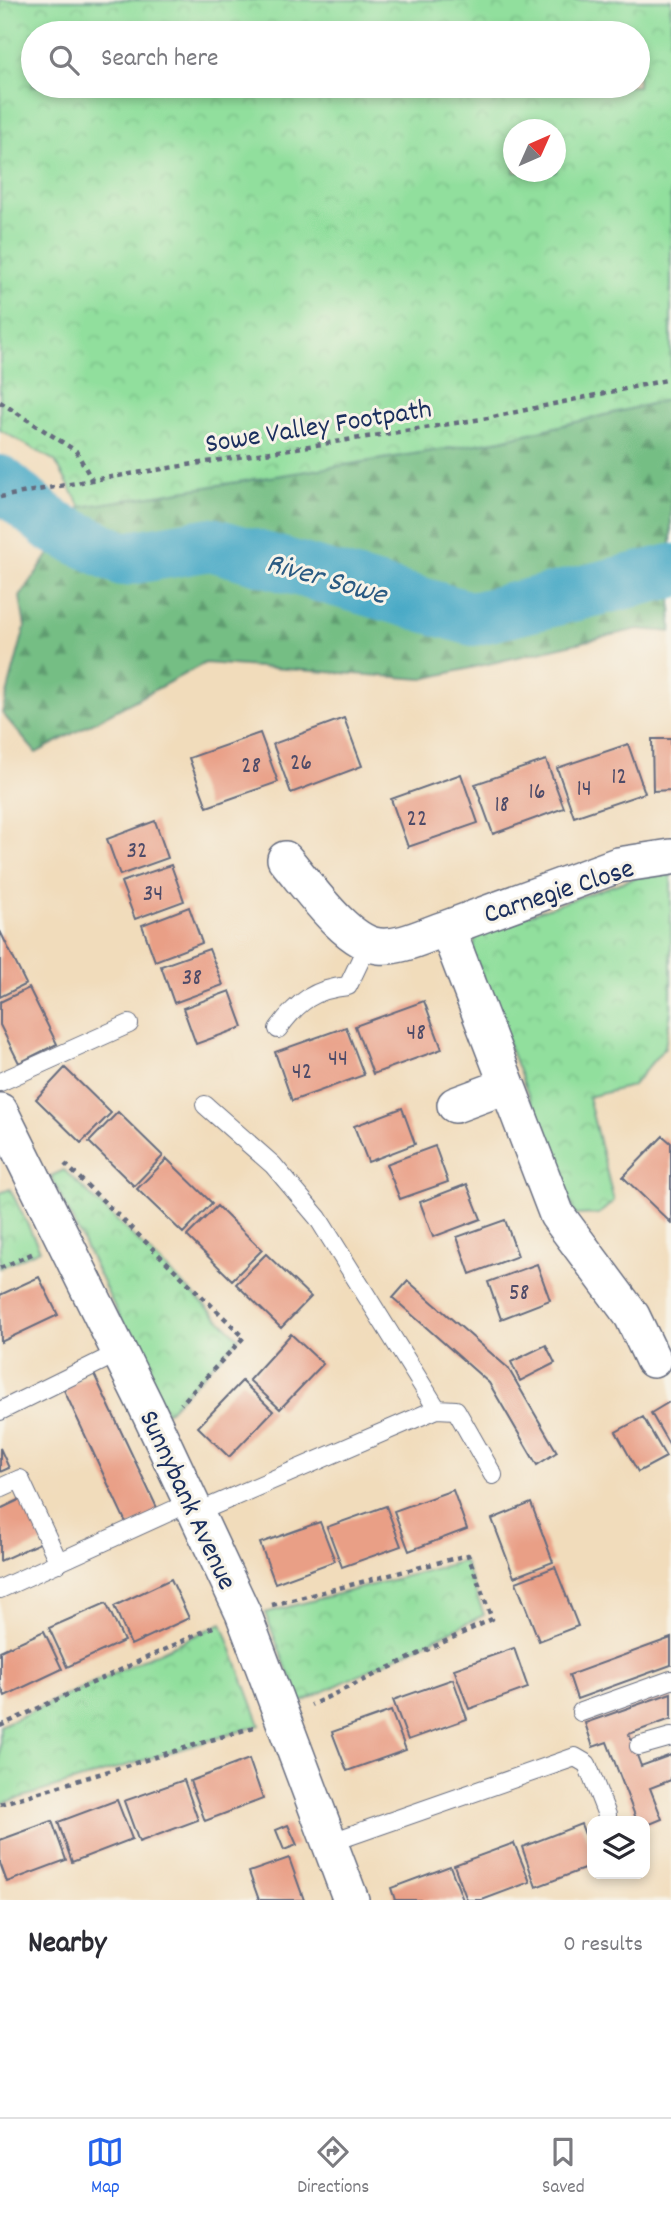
<!DOCTYPE html>
<html lang="en">
<head>
<meta charset="utf-8">
<style>
  :root { --surface:#fff; --page:#f2f2f3; --text:#2b2b33; --muted:#7c7c81; --line:#e1e1e2; --accent:#2563eb }
  body { margin:0; font-family:Dekko,sans-serif; background:var(--page); color:var(--text) }
  .controls { position:absolute; right:21px; bottom:21px; display:grid; overflow:hidden; border-radius:14px; box-shadow:0 4px 10px #0003 }
  .controls button { width:63px; height:63px; display:grid; place-items:center; padding:0; border:0; border-bottom:2px solid var(--line); background:var(--surface); color:var(--text); font:35px sans-serif }
  .compass { position:absolute; left:503px; top:119px; width:63px; height:63px; border-radius:50%; background:var(--surface); box-shadow:0 4px 10px #0003; rotate:45deg }
  .list { margin:0; padding:0; list-style:none }
  h2 { display:flex; justify-content:space-between; align-items:center; height:91px; margin:0; padding:0 28px; font-size:30px }
  h2 small { font-size:23px; font-weight:400; color:var(--muted) }
  .icon { flex:none; width:38px; height:38px; fill:none; stroke:currentColor; stroke-width:2; stroke-linecap:round; stroke-linejoin:round }
  .map { position:relative; flex:none; width:671px; height:1900px; overflow:hidden }
  .search { position:absolute; background:var(--surface); box-shadow:0 4px 10px #0003; left:21px; right:21px; top:21px; height:77px; display:flex; align-items:center; gap:18px; box-sizing:border-box; padding:0 24px; border-radius:38px; color:var(--muted); font-size:26px }
  .sheet { height:217px; background:var(--surface) }
  nav { display:flex; justify-content:space-around; align-items:center; box-sizing:border-box; height:98px; border-top:2px solid var(--line); background:var(--surface); font-size:19px; color:var(--muted) }
  nav a { display:grid; justify-items:center; gap:4px }
  nav .on { color:var(--accent) }
  .map>svg:first-child { display:block }
</style>
</head>
<body>
<div class="map">
<svg width="671" height="1900" viewBox="0 0 671 1900">
  <defs>
    <pattern id="forest-firs" width="22" height="20" patternUnits="userSpaceOnUse" patternTransform="scale(1.75)"><rect width="22" height="20" fill="#74be84"/><path d="M5 1l3.5 6h-7zM16 11l3.5 6h-7z" fill="#5e9b6f"/></pattern>
    <pattern id="park-crowns" width="20" height="18" patternUnits="userSpaceOnUse" patternTransform="scale(1.75)"><rect width="20" height="18" fill="#91df9d"/><path d="M2 6a3 3 0 1 1 6 0M12 15a3 3 0 1 1 6 0" fill="none" stroke="#7cc08a"/></pattern>
  </defs>
  <rect width="100%" height="100%" fill="#f7f3e8"/>
  <filter id="ink" filterUnits="userSpaceOnUse"><feTurbulence type="fractalNoise" baseFrequency=".0143" numOctaves="2"/><feDisplacementMap in="SourceGraphic" scale="14" xChannelSelector="R" yChannelSelector="G"/><feConvolveMatrix kernelMatrix="1 2 1 2 8 2 1 2 1" color-interpolation-filters="sRGB"/></filter>
  <filter id="wash" filterUnits="userSpaceOnUse"><feTurbulence type="fractalNoise" baseFrequency=".00686" numOctaves="4" result="noise"/><feDisplacementMap in="SourceGraphic" scale="28" xChannelSelector="R" yChannelSelector="G"/><feGaussianBlur stdDeviation="1.57" result="paint"/><feColorMatrix in="noise" values="0 0 0 0 0 0 0 0 0 0 0 0 0 0 0 0 0 1.4 0 .05"/><feComposite in="paint" operator="in"/></filter>
  <g filter="url(#wash)">
    <rect width="100%" height="100%" fill="#f1dcbb"/>
    <!-- forest -->
    <path fill="url(#forest-firs)" stroke="#487671" stroke-width="2" d="M671 399V632L638 629 423 679 205 663 36 753 2 713 25 627 20 597 81 507 501 440Z"/>
    <!-- park -->
    <path fill="url(#park-crowns)" stroke="#56877e" stroke-width="2" fill-rule="evenodd" d="M0 0H671V399L501 440 81 507 55 461 0 430ZM638 33V86H33V33ZM514 130H556V172H514Z
      M671 875V1010L665 1047 632 1086 588 1097 614 1201 599 1214 575 1215 473 953 476 933 637 877Z
      M64 1170 239 1338 166 1413 51 1176Z
      M10 1189 40 1250 0 1268V1193Z
      M464 1561 484 1615 300 1703 265 1613Z
      M222 1623 260 1725 0 1804V1726Z"/>
    <g fill="none" stroke-linecap="round" stroke-linejoin="round">
      <!-- river -->
      <path stroke="#46a9c6" stroke-width="54" d="M0 482 54 527 123 559 211 544 473 619 671 571"/>
    </g>
    <g id="blocks">
      <!-- building -->
      <path fill="#e99f86" d="M344 718 362 766 291 793 273 744Z
        M260 733 278 782 207 807 189 758Z
        M652 739H671V790L653 791Z
        M628 744 645 793 574 817 557 768Z
        M546 760 564 808 493 834 475 784Z
        M461 774 478 823 408 847 391 799Z
        M155 821 168 858 120 875 107 839Z
        M171 865 184 901 135 919 121 882Z
        M189 907 202 943 155 961 142 925Z
        M0 931 26 984 0 997Z
        M209 949 223 985 174 1003 161 966Z
        M29 988 57 1044 19 1063 0 1025V1002Z
        M230 991 243 1027 196 1044 183 1008Z
        M424 1001 442 1049 373 1074 355 1026Z
        M346 1027 364 1075 292 1101 275 1052Z
        M65 1068 111 1113 81 1143 36 1099Z
        M402 1108 415 1144 368 1162 354 1126Z
        M118 1112 163 1156 134 1186 89 1142Z
        M663 1136 671 1143V1223L623 1177Z
        M435 1146 448 1182 400 1199 386 1164Z
        M167 1159 212 1203 183 1233 137 1189Z
        M467 1184 481 1219 433 1237 420 1202Z
        M217 1206 262 1250 232 1280 187 1236Z
        M505 1220 518 1256 470 1274 457 1237Z
        M266 1254 311 1297 281 1328 236 1284Z
        M537 1264 550 1300 501 1319 488 1282Z
        M39 1277 58 1315 1 1342 0 1295Z
        M408 1281 508 1368 557 1452 537 1465 489 1383 393 1298Z
        M291 1334 323 1364 280 1409 249 1380Z
        M546 1345 555 1363 520 1381 511 1362Z
        M94 1374 159 1512 128 1527 63 1388Z
        M242 1381 273 1411 229 1457 198 1427Z
        M671 1401V1448L651 1413Z
        M643 1417 666 1457 638 1472 616 1432Z
        M0 1448 9 1468 0 1472Z
        M453 1490 467 1529 409 1551 394 1511Z
        M23 1498 42 1542 0 1561V1509Z
        M531 1503 553 1562 514 1577 492 1519Z
        M386 1506 401 1546 342 1567 327 1527Z
        M320 1522 335 1561 275 1583 260 1543Z
        M555 1567 578 1626 539 1641 516 1582Z
        M171 1579 189 1618 131 1645 114 1606Z
        M106 1603 124 1641 67 1667 49 1628Z
        M44 1631 62 1669 5 1696 0 1685V1651Z
        M671 1638V1665L577 1699 569 1675Z
        M514 1648 528 1688 469 1709 454 1669Z
        M453 1679 467 1719 408 1740 393 1700Z
        M671 1693V1719L629 1734 641 1766 671 1755V1780L650 1788 662 1819 645 1826V1821H637L607 1742 593 1747 585 1723Z
        M391 1711 406 1750 347 1771 332 1732Z
        M249 1759 263 1799 205 1821 190 1781Z
        M184 1780 198 1820 139 1842 124 1801Z
        M117 1800 132 1839 72 1862 58 1822Z
        M52 1821 66 1860 7 1882 0 1863V1840Z
        M581 1824 592 1853V1866L536 1887 522 1847Z
        M288 1825 297 1845 284 1850 276 1830Z
        M514 1843 530 1882 482 1900H467L454 1865Z
        M289 1858 304 1900H259L249 1872Z
        M450 1866 463 1900H395L391 1888Z"/>
    </g>
  </g>
  <g filter="url(#ink)">
    <use href="#blocks" fill-opacity="0" stroke="#666c7f" stroke-width="2"/>
    <g fill="none" stroke-linecap="round" stroke-linejoin="round">
      <defs>
        <path id="service" d="M278 1029C298 1001 315 989 348 986L368 944
          M0 1082 129 1024
          M205 1105 273 1165 318 1218 437 1409 456 1410 493 1475
          M0 1411 120 1352
          M0 1488 20 1479 59 1563
          M196 1513 437 1409
          M0 1589 191 1502
          M581 1712 671 1680
          M639 1746 671 1737
          M329 1843 575 1757 587 1764 607 1815"/>
        <path id="minor" d="M285 859C306 883 346 943 379 946 402 948 425 935 447 928
          M455 1105 506 1086
          M0 1111 146 1406 243 1613 351 1900
          M653 1360 632 1316 557 1215 447 928 618 865 671 857"/>
      </defs>
      <!-- service casing -->
      <use href="#service" stroke="#666c7f" stroke-width="20"/>
      <!-- minor casing -->
      <use href="#minor" stroke="#666c7f" stroke-width="38"/>
      <!-- path -->
      <path stroke="#666c7f" stroke-width="4.5" stroke-dasharray="5 5" stroke-linecap="butt" d="M0 402 76 451 92 480 488 418 671 379
        M0 497 92 480
        M65 1164 244 1337 181 1404
        M0 1268 34 1253
        M272 1605 468 1555 492 1619 311 1705
        M0 1726 215 1626
        M0 1804 254 1727"/>
      <!-- service -->
      <use href="#service" stroke="#fff" stroke-width="18"/>
      <!-- minor -->
      <use href="#minor" stroke="#fff" stroke-width="35"/>
    </g>
  </g>
  <g text-anchor="middle" stroke-width="6" stroke-linejoin="round" paint-order="stroke">
    <!-- number labels -->
    <g font-size="24" fill="#4e4b68">
      <text x="301" y="769">26</text>
      <text x="251" y="772">28</text>
      <text x="619" y="783">12</text>
      <text x="584" y="795">14</text>
      <text x="537" y="798">16</text>
      <text x="502" y="811">18</text>
      <text x="417" y="825">22</text>
      <text x="137" y="857">32</text>
      <text x="153" y="900">34</text>
      <text x="192" y="984">38</text>
      <text x="416" y="1039">48</text>
      <text x="338" y="1065">44</text>
      <text x="302" y="1078">42</text>
      <text x="519" y="1299">58</text>
    </g>
    <!-- street labels -->
    <g font-size="28" fill="#1b2f5e" stroke="#f7f3e8">
      <text transform="translate(318 424) rotate(-9)" y="10">Sowe Valley Footpath</text>
      <text transform="translate(558 889) rotate(-18)" y="10">Carnegie Close</text>
      <text transform="translate(190 1499) rotate(65)" y="10">Sunnybank Avenue</text>
    </g>
    <!-- water labels -->
    <g font-size="30" font-style="italic" fill="#2a5a82" stroke="#f7f3e8">
      <text transform="translate(327 577) rotate(16)" y="10">River Sowe</text>
    </g>
  </g>
</svg>
<div class="controls">
<button><svg class="icon" aria-label="layers" viewBox="0 0 24 24"><path d="M12 4l9 5-9 5-9-5zM3 14l9 5 9-5"/></svg></button>
</div>
<svg class="compass" viewBox="-18 -18 36 36"><path d="M0-13l5 13h-10z" fill="#e53935"/><path d="M0 13l5-13h-10z" fill="#7c7c81"/></svg>
<div class="search"><svg class="icon" aria-label="search" viewBox="0 0 24 24"><circle cx="10" cy="10" r="6"/><path d="M15 15l6 6"/></svg>Search here</div>
</div>
<section class="sheet">
<h2>Nearby<small>0 results</small></h2>
<ul class="list">
</ul>
</section>
<nav>
<a class="on"><svg class="icon" aria-label="map" viewBox="0 0 24 24"><path d="M3 6l6-2 6 2 6-2v14l-6 2-6-2-6 2zM9 4v14M15 6v14"/></svg>Map</a>
<a><svg class="icon" aria-label="directions" viewBox="0 0 24 24"><path d="M12 3l9 9-9 9-9-9zM9 14v-3h6M13 9l2 2-2 2"/></svg>Directions</a>
<a><svg class="icon" aria-label="saved" viewBox="0 0 24 24"><path d="M7 4h10v16l-5-4-5 4z"/></svg>Saved</a>
</nav>
</body>
</html>
